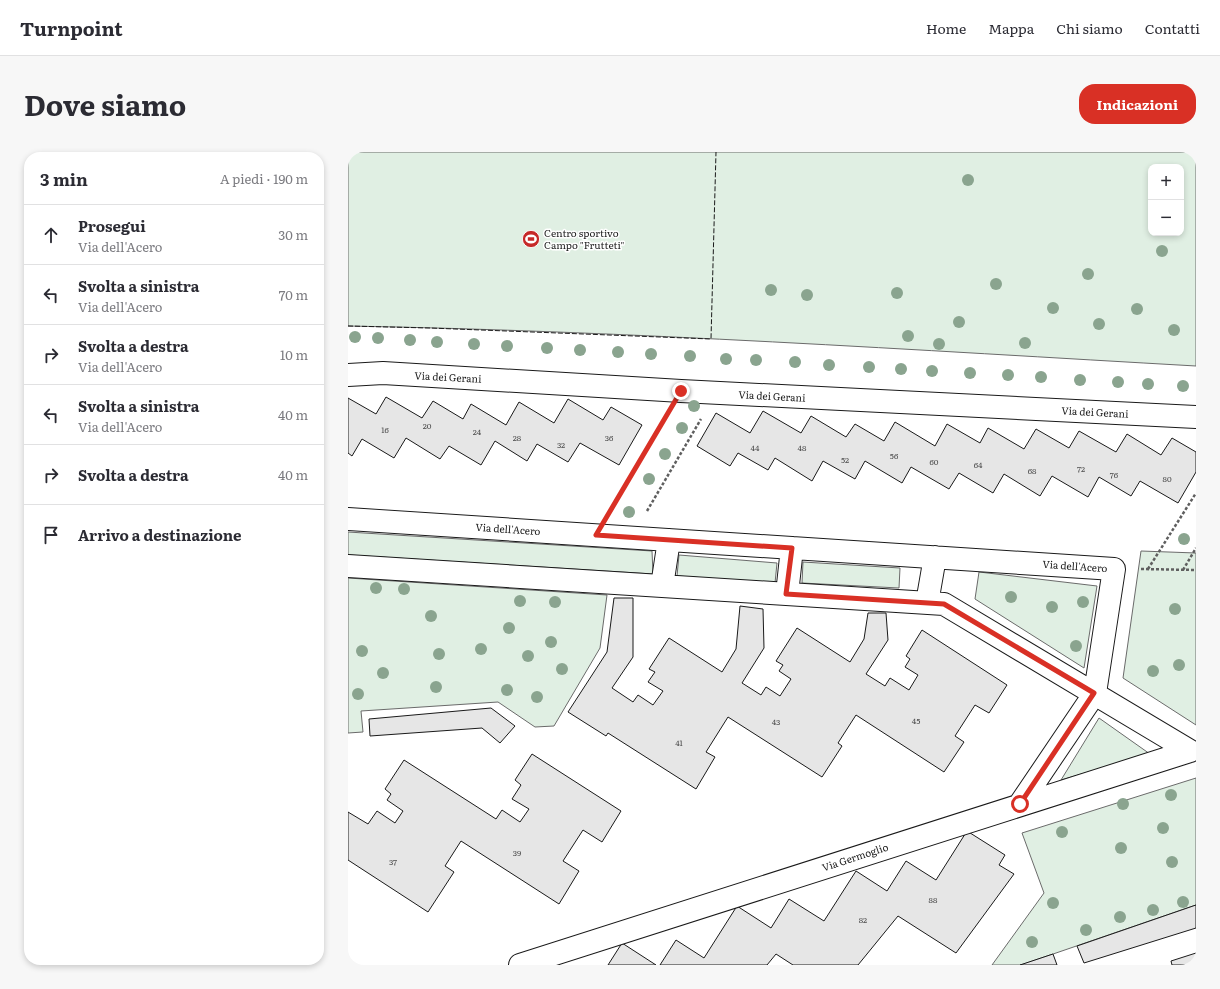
<!DOCTYPE html>
<html lang="it">
<head>
<meta charset="utf-8">
<style>
  :root { --surface:#fff; --page:#f7f7f7; --text:#2b2b33; --muted:#7c7c81; --line:#e1e1e2; --accent:#d93025 }
  body { margin:0; font-family:Literata,serif; background:var(--page); color:var(--text) }
  .controls { position:absolute; right:12px; top:12px; display:grid; overflow:hidden; border-radius:8px; box-shadow:0 2px 6px #0003 }
  .controls button { width:36px; height:36px; display:grid; place-items:center; padding:0; border:0; border-bottom:1px solid var(--line); background:var(--surface); color:var(--text); font:20px sans-serif }
  .stop { position:absolute; width:12px; height:12px; margin:-9px; border:3px solid #d93025; border-radius:50%; background:#fff }
  .stop.end { background:#d93025; border-color:#fff; box-shadow:0 1px 4px #0008 }
  .list { margin:0; padding:0; list-style:none }
  h2 { display:flex; justify-content:space-between; align-items:center; height:52px; margin:0; padding:0 16px; font-size:17px }
  h2 small { font-size:13px; font-weight:400; color:var(--muted) }
  .list li { display:grid; grid-template-columns:26px 1fr auto; gap:12px; align-items:center; box-sizing:border-box; height:60px; padding:0 16px; border-top:1px solid var(--line) }
  .list b { display:block; font-size:15px; white-space:nowrap }
  .list p { margin:0; font-size:13px; white-space:nowrap; color:var(--muted) }
  .list em { font-size:13px; font-style:normal; color:var(--muted) }
  .icon { flex:none; width:22px; height:22px; fill:none; stroke:currentColor; stroke-width:2; stroke-linecap:round; stroke-linejoin:round }
  .map { position:relative; flex:none; width:848px; height:813px; overflow:hidden; border-radius:16px }
  header { display:flex; align-items:center; gap:24px; box-sizing:border-box; height:56px; padding:0 20px; background:var(--surface); border-bottom:1px solid var(--line) }
  header strong { font-size:19px }
  nav { display:flex; gap:22px; margin-inline-start:auto; font-size:14px }
  .intro { display:flex; align-items:center; justify-content:space-between; box-sizing:border-box; height:96px; padding:0 24px }
  h1 { margin:0; font-size:28px }
  .button { padding:10px 18px; border-radius:16px; background:var(--accent); color:#fff; font-size:14px; font-weight:700 }
  main { display:flex; gap:24px; padding:0 24px }
  aside { flex:1; background:var(--surface); border-radius:16px; box-shadow:0 2px 6px #0003 }
  .map>svg:first-child { display:block }
</style>
</head>
<body>
<header>
<strong>Turnpoint</strong>
<nav><a>Home</a><a>Mappa</a><a>Chi siamo</a><a>Contatti</a></nav>
</header>
<div class="intro"><h1>Dove siamo</h1><a class="button">Indicazioni</a></div>
<main>
<aside>
<h2>3 min<small>A piedi · 190 m</small></h2>
<ul class="list">
<li><svg class="icon" aria-label="ahead" viewBox="0 0 24 24"><path d="M12 20V5M6 11l6-6 6 6"/></svg><div><b>Prosegui</b><p>Via dell'Acero</p></div><em>30 m</em></li>
<li><svg class="icon" aria-label="left" viewBox="0 0 24 24"><path d="M17 20v-9H6M10 6l-5 5 5 5"/></svg><div><b>Svolta a sinistra</b><p>Via dell'Acero</p></div><em>70 m</em></li>
<li><svg class="icon" aria-label="right" viewBox="0 0 24 24"><path d="M7 20v-9h11M14 6l5 5-5 5"/></svg><div><b>Svolta a destra</b><p>Via dell'Acero</p></div><em>10 m</em></li>
<li><svg class="icon" aria-label="left" viewBox="0 0 24 24"><path d="M17 20v-9H6M10 6l-5 5 5 5"/></svg><div><b>Svolta a sinistra</b><p>Via dell'Acero</p></div><em>40 m</em></li>
<li><svg class="icon" aria-label="right" viewBox="0 0 24 24"><path d="M7 20v-9h11M14 6l5 5-5 5"/></svg><div><b>Svolta a destra</b></div><em>40 m</em></li>
<li><svg class="icon" aria-label="arrive" viewBox="0 0 24 24"><path d="M6 21V4h12l-3 4 3 4H6"/></svg><div><b>Arrivo a destinazione</b></div></li>
</ul>
</aside>
<div class="map">
<svg width="848" height="813" viewBox="0 0 848 813">
  <rect width="100%" height="100%" fill="#fff"/>
  <!-- green -->
  <path fill="#e0efe3" stroke="#6a6a6a" fill-rule="evenodd" d="M0 0H848V214C566 198 283 179 0 174ZM803 15H833V81H803Z
    M0 380 304 399 305 422 0 403Z
    M793 399 848 401V573L775 526Z
    M331 403 429 411 427 431 329 424Z
    M455 410 552 416 551 436 454 431Z
    M631 420 749 434 736 516 627 447Z
    M0 426 259 443 252 496 206 574 187 575 150 550 13 559 15 580 0 581Z
    M751 566 802 602 713 628Z
    M848 626V753L673 813H644L696 741 674 681Z"/>
  <!-- building -->
  <path fill="#e6e6e6" stroke="#1a1a1a" d="M38 245 74 266 85 249 115 267 123 252 158 273 171 250 206 271 220 247 255 268 263 255 294 273 271 313 232 291 220 310 189 292 179 309 147 289 133 313 101 294 92 307 58 286 46 306 14 287 4 304 0 301V246L28 262Z
    M415 259 453 281 463 264 498 285 507 272 536 289 547 270 587 294 599 272 632 291 640 276 676 297 688 277 721 296 731 279 768 300 779 282 813 303 824 286 848 300V320L830 351 792 329 783 344 751 325 740 345 704 324 692 344 656 322 645 341 611 321 601 337 563 315 554 331 517 309 507 327 475 309 464 329 427 306 420 318 390 301 382 314 349 294 368 261 402 281Z
    M266 446H285V505L264 536 285 550 290 543 305 553 315 539 300 530 307 520 301 517 321 486 374 520 388 497 392 454 415 457 416 496 394 531 413 543 418 535 432 544 443 527 431 519 435 513 428 509 449 476 502 510 516 487 520 461H538L540 488 518 522 537 534 542 526 561 538 570 523 557 515 562 507 558 504 574 478 659 533 641 561 627 553 607 584 616 590 596 620 508 563 490 591 494 594 474 625 380 565 358 600 367 605 348 637 260 581 258 584 220 560 259 500Z
    M143 556 167 574 152 591 134 576 22 584 21 567Z
    M184 602 273 659 254 690 235 678 215 709 231 719 211 752 113 689 97 714 106 720 80 760 0 708V660L20 672 29 659 47 671 55 659 39 648 43 642 37 637 56 608 148 667 154 658 172 670 181 657 164 647 173 633 167 628Z
    M619 679 657 703 651 713 666 722 608 801 550 764 510 813H445L428 802 419 813H312L328 788 356 806 389 754 423 776 441 747 476 769 508 719 539 739 558 709 588 728Z
    M848 753V776L736 811 729 794Z
    M274 791 308 813H260Z
    M848 801V813H824L823 809Z
    M705 802 709 813H672Z"/>
  <g fill="none" stroke-linecap="round" stroke-linejoin="round">
    <defs>
      <path id="minor" d="M0 223 35 221 333 239 848 265
        M0 367 766 417 747 541 672 652
        M0 414 596 452 842 599
        M314 434 321 388
        M439 442 444 396
        M579 451 587 405
        M172 813 842 599"/>
    </defs>
    <!-- minor casing -->
    <use href="#minor" stroke="#1a1a1a" stroke-width="24"/>
    <!-- path -->
    <path stroke="#5f5f5f" stroke-width="2.5" stroke-dasharray="3 2" stroke-linecap="butt" d="M264 357 317 266
      M299 359 353 267
      M793 417 848 418
      M800 417 848 341
      M835 418 848 396"/>
    <!-- minor -->
    <use href="#minor" stroke="#fff" stroke-width="22"/>
    <!-- fence -->
    <path stroke="#1a1a1a" stroke-width="1" stroke-dasharray="5 2" stroke-linecap="butt" d="M0 174 82 176 363 187 368 0"/>
  </g>
  <!-- trees -->
  <g fill="#8aa48f">
    <circle cx="620" cy="28" r="6"/>
    <circle cx="814" cy="99" r="6"/>
    <circle cx="740" cy="122" r="6"/>
    <circle cx="648" cy="132" r="6"/>
    <circle cx="423" cy="138" r="6"/>
    <circle cx="549" cy="141" r="6"/>
    <circle cx="459" cy="143" r="6"/>
    <circle cx="705" cy="156" r="6"/>
    <circle cx="789" cy="157" r="6"/>
    <circle cx="611" cy="170" r="6"/>
    <circle cx="751" cy="172" r="6"/>
    <circle cx="826" cy="178" r="6"/>
    <circle cx="560" cy="184" r="6"/>
    <circle cx="7" cy="185" r="6"/>
    <circle cx="30" cy="186" r="6"/>
    <circle cx="62" cy="188" r="6"/>
    <circle cx="89" cy="190" r="6"/>
    <circle cx="677" cy="191" r="6"/>
    <circle cx="126" cy="192" r="6"/>
    <circle cx="591" cy="192" r="6"/>
    <circle cx="159" cy="194" r="6"/>
    <circle cx="199" cy="196" r="6"/>
    <circle cx="232" cy="198" r="6"/>
    <circle cx="270" cy="200" r="6"/>
    <circle cx="303" cy="202" r="6"/>
    <circle cx="342" cy="204" r="6"/>
    <circle cx="378" cy="207" r="6"/>
    <circle cx="408" cy="208" r="6"/>
    <circle cx="447" cy="210" r="6"/>
    <circle cx="481" cy="213" r="6"/>
    <circle cx="521" cy="215" r="6"/>
    <circle cx="553" cy="217" r="6"/>
    <circle cx="584" cy="219" r="6"/>
    <circle cx="622" cy="221" r="6"/>
    <circle cx="660" cy="223" r="6"/>
    <circle cx="693" cy="225" r="6"/>
    <circle cx="732" cy="228" r="6"/>
    <circle cx="770" cy="230" r="6"/>
    <circle cx="800" cy="232" r="6"/>
    <circle cx="835" cy="234" r="6"/>
    <circle cx="346" cy="254" r="6"/>
    <circle cx="334" cy="276" r="6"/>
    <circle cx="317" cy="302" r="6"/>
    <circle cx="301" cy="327" r="6"/>
    <circle cx="281" cy="360" r="6"/>
    <circle cx="836" cy="387" r="6"/>
    <circle cx="28" cy="436" r="6"/>
    <circle cx="56" cy="437" r="6"/>
    <circle cx="663" cy="445" r="6"/>
    <circle cx="172" cy="449" r="6"/>
    <circle cx="207" cy="450" r="6"/>
    <circle cx="735" cy="450" r="6"/>
    <circle cx="704" cy="455" r="6"/>
    <circle cx="827" cy="457" r="6"/>
    <circle cx="83" cy="464" r="6"/>
    <circle cx="161" cy="476" r="6"/>
    <circle cx="203" cy="490" r="6"/>
    <circle cx="728" cy="494" r="6"/>
    <circle cx="133" cy="497" r="6"/>
    <circle cx="14" cy="499" r="6"/>
    <circle cx="91" cy="502" r="6"/>
    <circle cx="180" cy="504" r="6"/>
    <circle cx="831" cy="513" r="6"/>
    <circle cx="214" cy="517" r="6"/>
    <circle cx="805" cy="519" r="6"/>
    <circle cx="35" cy="521" r="6"/>
    <circle cx="88" cy="535" r="6"/>
    <circle cx="159" cy="538" r="6"/>
    <circle cx="10" cy="542" r="6"/>
    <circle cx="189" cy="545" r="6"/>
    <circle cx="823" cy="643" r="6"/>
    <circle cx="775" cy="652" r="6"/>
    <circle cx="815" cy="676" r="6"/>
    <circle cx="714" cy="680" r="6"/>
    <circle cx="773" cy="696" r="6"/>
    <circle cx="824" cy="710" r="6"/>
    <circle cx="835" cy="750" r="6"/>
    <circle cx="705" cy="751" r="6"/>
    <circle cx="805" cy="758" r="6"/>
    <circle cx="772" cy="765" r="6"/>
    <circle cx="738" cy="778" r="6"/>
    <circle cx="684" cy="790" r="6"/>
  </g>
  <g fill="none" stroke-linecap="round" stroke-linejoin="round">
    <!-- route -->
    <path stroke="#d93025" stroke-width="5" d="M333 239 248 383 444 396 438 442 596 452 746 541 672 652"/>
  </g>
  <!-- icons -->
  <defs>
    <symbol id="stadium-disc" viewBox="-11 -11 22 22"><circle r="9.5" fill="#c62828" stroke="#fff"/><path d="M0-5a6.5 5 0 1 0 0 10a6.5 5 0 1 0 0-10ZM-3.5-1.8h7v3.6h-7Z" fill="#fff"/></symbol>
  </defs>
  <g fill-rule="evenodd">
    <use href="#stadium-disc" x="173" y="77" width="20" height="20"/>
  </g>
  <g text-anchor="middle" stroke-width="3" stroke-linejoin="round" paint-order="stroke">
    <!-- number labels -->
    <g font-size="8" fill="#4d4d4d">
      <text x="79" y="277">20</text>
      <text x="37" y="281">16</text>
      <text x="129" y="283">24</text>
      <text x="169" y="289">28</text>
      <text x="261" y="289">36</text>
      <text x="213" y="296">32</text>
      <text x="407" y="299">44</text>
      <text x="454" y="299">48</text>
      <text x="546" y="307">56</text>
      <text x="497" y="311">52</text>
      <text x="586" y="313">60</text>
      <text x="630" y="316">64</text>
      <text x="733" y="320">72</text>
      <text x="684" y="322">68</text>
      <text x="766" y="326">76</text>
      <text x="819" y="330">80</text>
      <text x="568" y="572">45</text>
      <text x="428" y="573">43</text>
      <text x="331" y="594">41</text>
      <text x="169" y="704">39</text>
      <text x="45" y="713">37</text>
      <text x="585" y="751">88</text>
      <text x="515" y="771">82</text>
    </g>
    <!-- poi labels -->
    <g font-size="10" fill="#1a1a1a" stroke="#fff" text-anchor="start">
      <text x="196" y="85">Centro sportivo<tspan x="196" dy="12">Campo "Frutteti"</tspan></text>
    </g>
    <!-- street labels -->
    <g font-size="10" fill="#1a1a1a" stroke="#fff">
      <text transform="translate(100 225) rotate(3)" y="4">Via dei Gerani</text>
      <text transform="translate(424 244) rotate(3)" y="4">Via dei Gerani</text>
      <text transform="translate(747 260) rotate(3)" y="4">Via dei Gerani</text>
      <text transform="translate(160 377) rotate(4)" y="4">Via dell'Acero</text>
      <text transform="translate(727 414) rotate(4)" y="4">Via dell'Acero</text>
      <text transform="translate(507 705) rotate(-18)" y="4">Via Germoglio</text>
    </g>
  </g>
</svg>
<div class="controls">
<button>+</button>
<button>−</button>
</div>
<div class="stop" style="left:672px;top:652px"></div>
<div class="stop end" style="left:333px;top:239px"></div>
</div>
</main>
</body>
</html>
